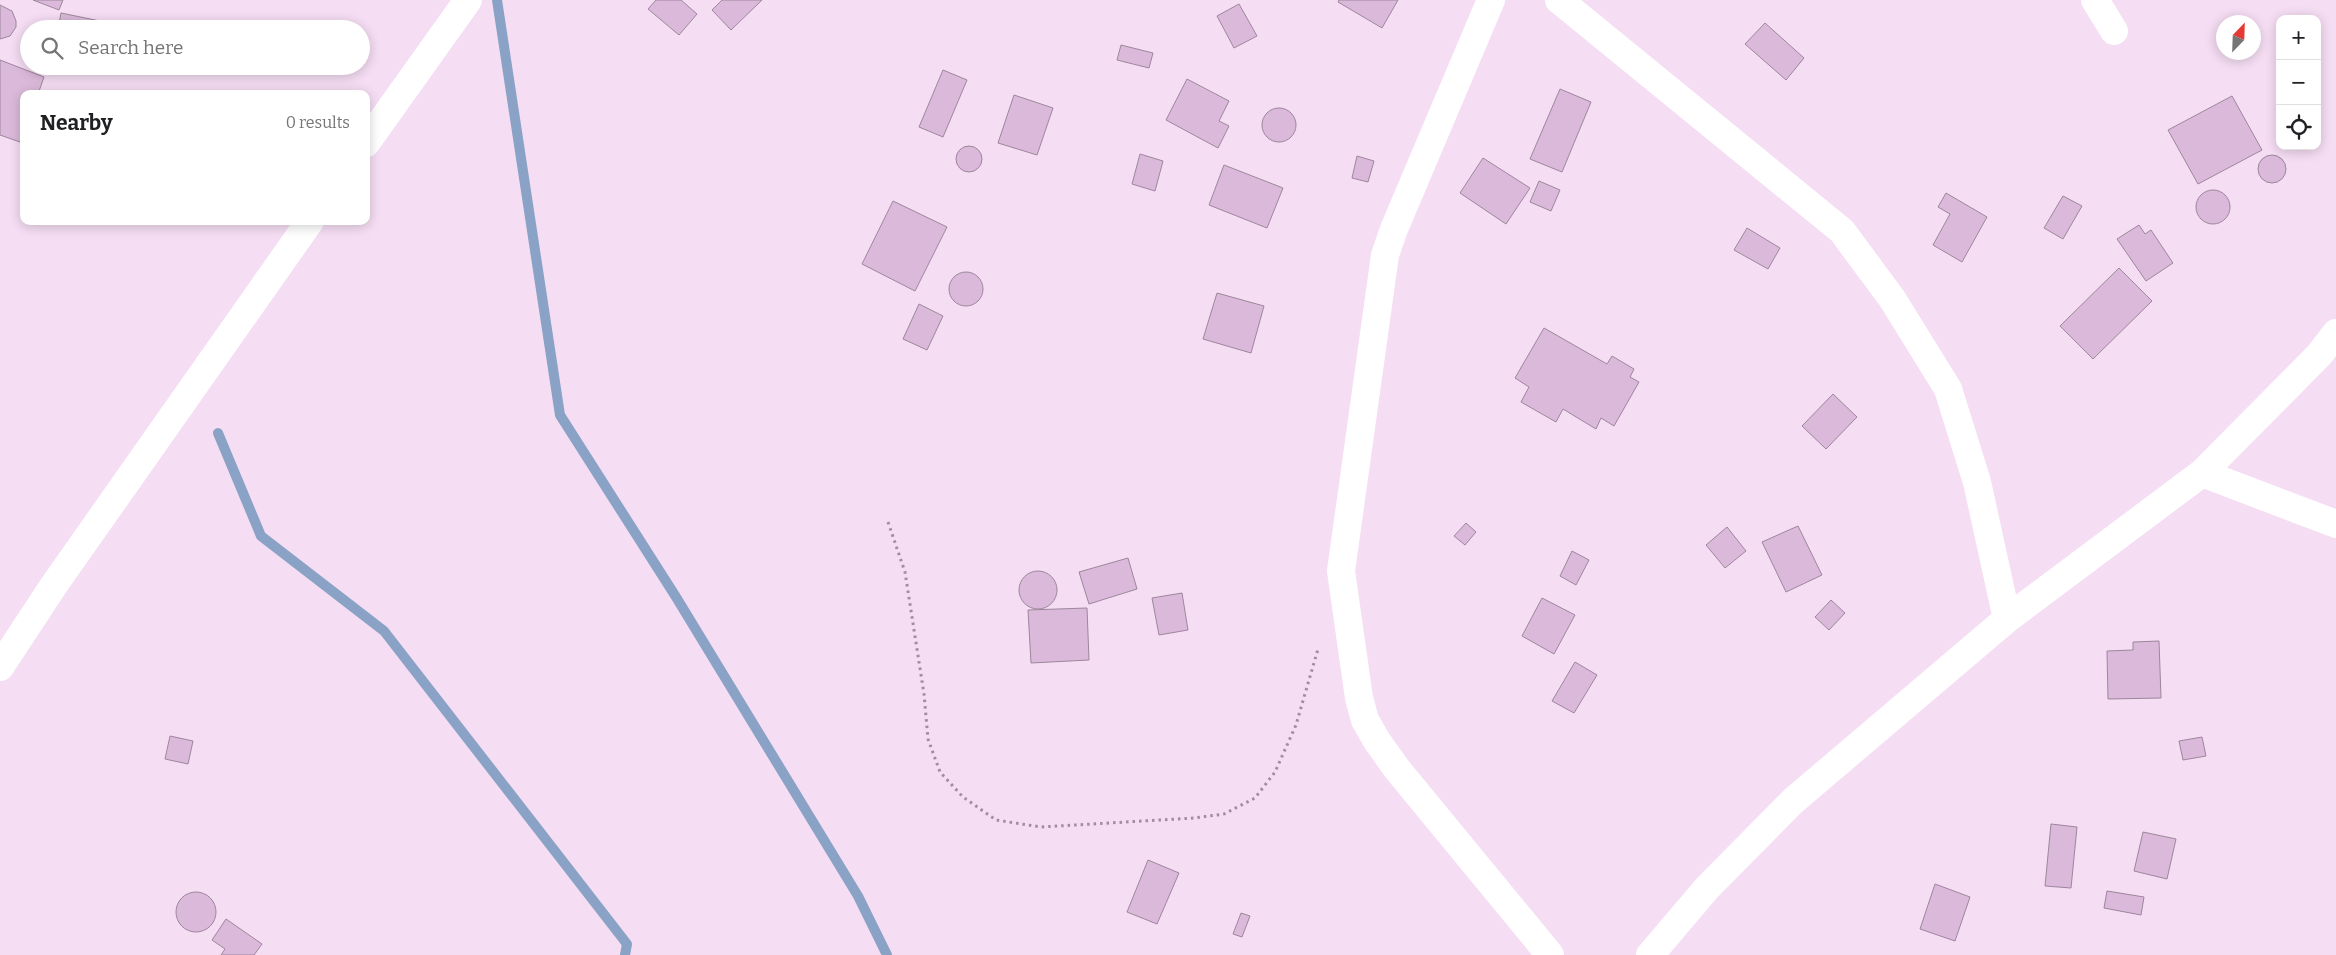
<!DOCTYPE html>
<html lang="en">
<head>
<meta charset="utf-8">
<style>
  :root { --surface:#fff; --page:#f6f6f6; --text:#202124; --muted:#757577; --line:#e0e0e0 }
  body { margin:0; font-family:Bitter,serif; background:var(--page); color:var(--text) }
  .controls { position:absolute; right:15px; top:15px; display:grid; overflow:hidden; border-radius:10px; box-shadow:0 2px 12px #0003 }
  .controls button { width:45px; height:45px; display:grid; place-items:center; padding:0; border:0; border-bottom:1px solid var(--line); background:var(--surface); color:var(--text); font:25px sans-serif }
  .compass { position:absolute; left:2216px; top:15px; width:45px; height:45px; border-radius:50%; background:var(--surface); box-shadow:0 2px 12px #0003; rotate:23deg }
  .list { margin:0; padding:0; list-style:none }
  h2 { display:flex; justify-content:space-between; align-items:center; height:65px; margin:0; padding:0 20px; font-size:21px }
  h2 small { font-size:16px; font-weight:400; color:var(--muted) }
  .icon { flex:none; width:28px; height:28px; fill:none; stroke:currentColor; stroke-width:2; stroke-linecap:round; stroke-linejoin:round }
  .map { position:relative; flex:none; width:2336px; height:955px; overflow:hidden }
  .search { position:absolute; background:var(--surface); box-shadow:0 2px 12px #0003; left:20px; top:20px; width:350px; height:55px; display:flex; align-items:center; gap:12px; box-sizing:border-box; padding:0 18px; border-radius:28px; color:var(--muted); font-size:19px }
  .panel { position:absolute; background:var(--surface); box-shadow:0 2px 12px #0003; left:20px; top:90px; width:350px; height:135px; border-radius:10px }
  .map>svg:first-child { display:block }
</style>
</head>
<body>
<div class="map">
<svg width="2336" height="955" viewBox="0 0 2336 955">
  <rect width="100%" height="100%" fill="#f5ddf3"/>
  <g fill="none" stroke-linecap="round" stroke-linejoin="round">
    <!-- stream -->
    <path stroke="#89a2c5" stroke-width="10" d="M497 0 560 415 676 597 858 896 887 955
      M218 433 261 536 384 631 627 944 625 955"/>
  </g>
  <!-- building -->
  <path fill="#dbb9da" stroke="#9d879c" d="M33 0H63L59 10Z
    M656 0H681L697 14 679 35 648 9Z
    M722 0H762L731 30 712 10Z
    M1339 0H1398L1382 28 1338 2Z
    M1239 4 1257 36 1234 48 1217 16Z
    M0 5 12 11 16 21V27L10 36 0 39Z
    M61 13 100 21 98 29H58Z
    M1765 23 1804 58 1786 80 1745 44Z
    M1121 45 1153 53 1149 68 1117 60Z
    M0 60 44 77 38 94H24V132L20 142 0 135Z
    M943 70 967 80 943 137 919 127Z
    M1187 79 1229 101 1219 121 1229 126 1218 148 1166 120Z
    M1560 89 1591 102 1562 172 1530 159Z
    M1014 95 1053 108 1037 155 998 143Z
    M2232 96 2262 150 2198 184 2168 130Z
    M1262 125a17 17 0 1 1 34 0a17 17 0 1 1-34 0Z
    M956 159a13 13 0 1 1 26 0a13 13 0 1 1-26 0Z
    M1140 154 1163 161 1155 191 1132 184Z
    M2258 169a14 14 0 1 1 28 0a14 14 0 1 1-28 0Z
    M1357 156 1374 161 1368 182 1352 178Z
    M1483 158 1530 188 1506 224 1460 193Z
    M1224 165 1283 188 1267 228 1209 205Z
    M1539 181 1560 190 1551 211 1530 202Z
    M2196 207a17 17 0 1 1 34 0a17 17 0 1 1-34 0Z
    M1946 193 1987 217 1962 262 1933 245 1950 214 1938 207Z
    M2063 196 2082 206 2063 239 2044 228Z
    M893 201 947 227 915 291 862 264Z
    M2139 225 2145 234 2151 230 2173 263 2146 281 2117 239Z
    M1747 228 1780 248 1768 269 1734 250Z
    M2119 268 2152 301 2093 359 2060 326Z
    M949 289a17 17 0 1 1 34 0a17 17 0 1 1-34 0Z
    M1217 293 1264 306 1251 353 1203 339Z
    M919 304 943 316 927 350 903 339Z
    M1544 328 1607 364 1612 356 1634 369 1630 377 1639 382 1614 426 1601 418 1596 429 1563 409 1556 422 1521 402 1529 387 1515 378Z
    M1833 394 1857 417 1826 449 1802 426Z
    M1466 523 1476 532 1465 545 1454 536Z
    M1798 526 1822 575 1786 592 1762 542Z
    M1727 527 1746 551 1725 568 1706 545Z
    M1572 551 1589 560 1576 585 1560 576Z
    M1128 558 1137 589 1089 604 1079 572Z
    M1019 590a19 19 0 1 1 38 0a19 19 0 1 1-38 0Z
    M1182 593 1188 630 1159 635 1152 598Z
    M1542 598 1575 615 1554 654 1522 636Z
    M1831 600 1845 613 1829 630 1815 617Z
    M1087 608 1089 660 1031 663 1028 610Z
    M2159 641 2161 698 2108 699 2107 651 2133 650V642Z
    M1575 662 1597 675 1574 713 1552 701Z
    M170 736 193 741 188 764 165 759Z
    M2202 737 2206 756 2183 760 2179 741Z
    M2051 824 2077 827 2071 888 2045 886Z
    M2143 832 2176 839 2167 879 2134 871Z
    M1148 860 1179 873 1157 924 1127 912Z
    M1935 884 1970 897 1955 941 1920 929Z
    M2107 891 2144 897 2141 915 2104 908Z
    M176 912a20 20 0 1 1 40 0a20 20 0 1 1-40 0Z
    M1241 913 1250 916 1242 937 1233 934Z
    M226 919 262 944 254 955H221L225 949 212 940Z"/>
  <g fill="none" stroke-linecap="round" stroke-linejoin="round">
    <!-- path -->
    <path stroke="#9f8e9e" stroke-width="3" stroke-dasharray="2.5 4" stroke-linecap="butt" d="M888 522 905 572 924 694 928 739 940 772 963 797 996 820 1041 827 1194 818 1224 814 1255 798 1275 772 1296 725 1318 649"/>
    <!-- minor -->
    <path stroke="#fff" stroke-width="28" d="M1491 0 1394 229 1385 255 1341 571 1359 698 1365 720 1377 741 1397 769 1550 955
      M1559 0 1842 231 1893 300 1948 389 1977 482 2007 619
      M2095 0 2114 31
      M366 143 468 0
      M2202 473 2336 524
      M0 667 54 585 310 221
      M1650 955 1707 888 1793 801 2007 619 2202 473 2319 355 2336 333"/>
  </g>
</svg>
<div class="controls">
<button>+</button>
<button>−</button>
<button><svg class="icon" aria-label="locate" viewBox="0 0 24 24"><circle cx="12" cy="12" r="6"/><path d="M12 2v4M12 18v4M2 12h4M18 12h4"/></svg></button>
</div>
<svg class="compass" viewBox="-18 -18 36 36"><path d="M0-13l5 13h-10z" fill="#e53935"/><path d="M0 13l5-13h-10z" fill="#757577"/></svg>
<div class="search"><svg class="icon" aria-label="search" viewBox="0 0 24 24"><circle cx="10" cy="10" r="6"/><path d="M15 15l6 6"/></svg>Search here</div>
<section class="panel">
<h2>Nearby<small>0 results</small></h2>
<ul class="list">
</ul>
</section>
</div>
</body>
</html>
